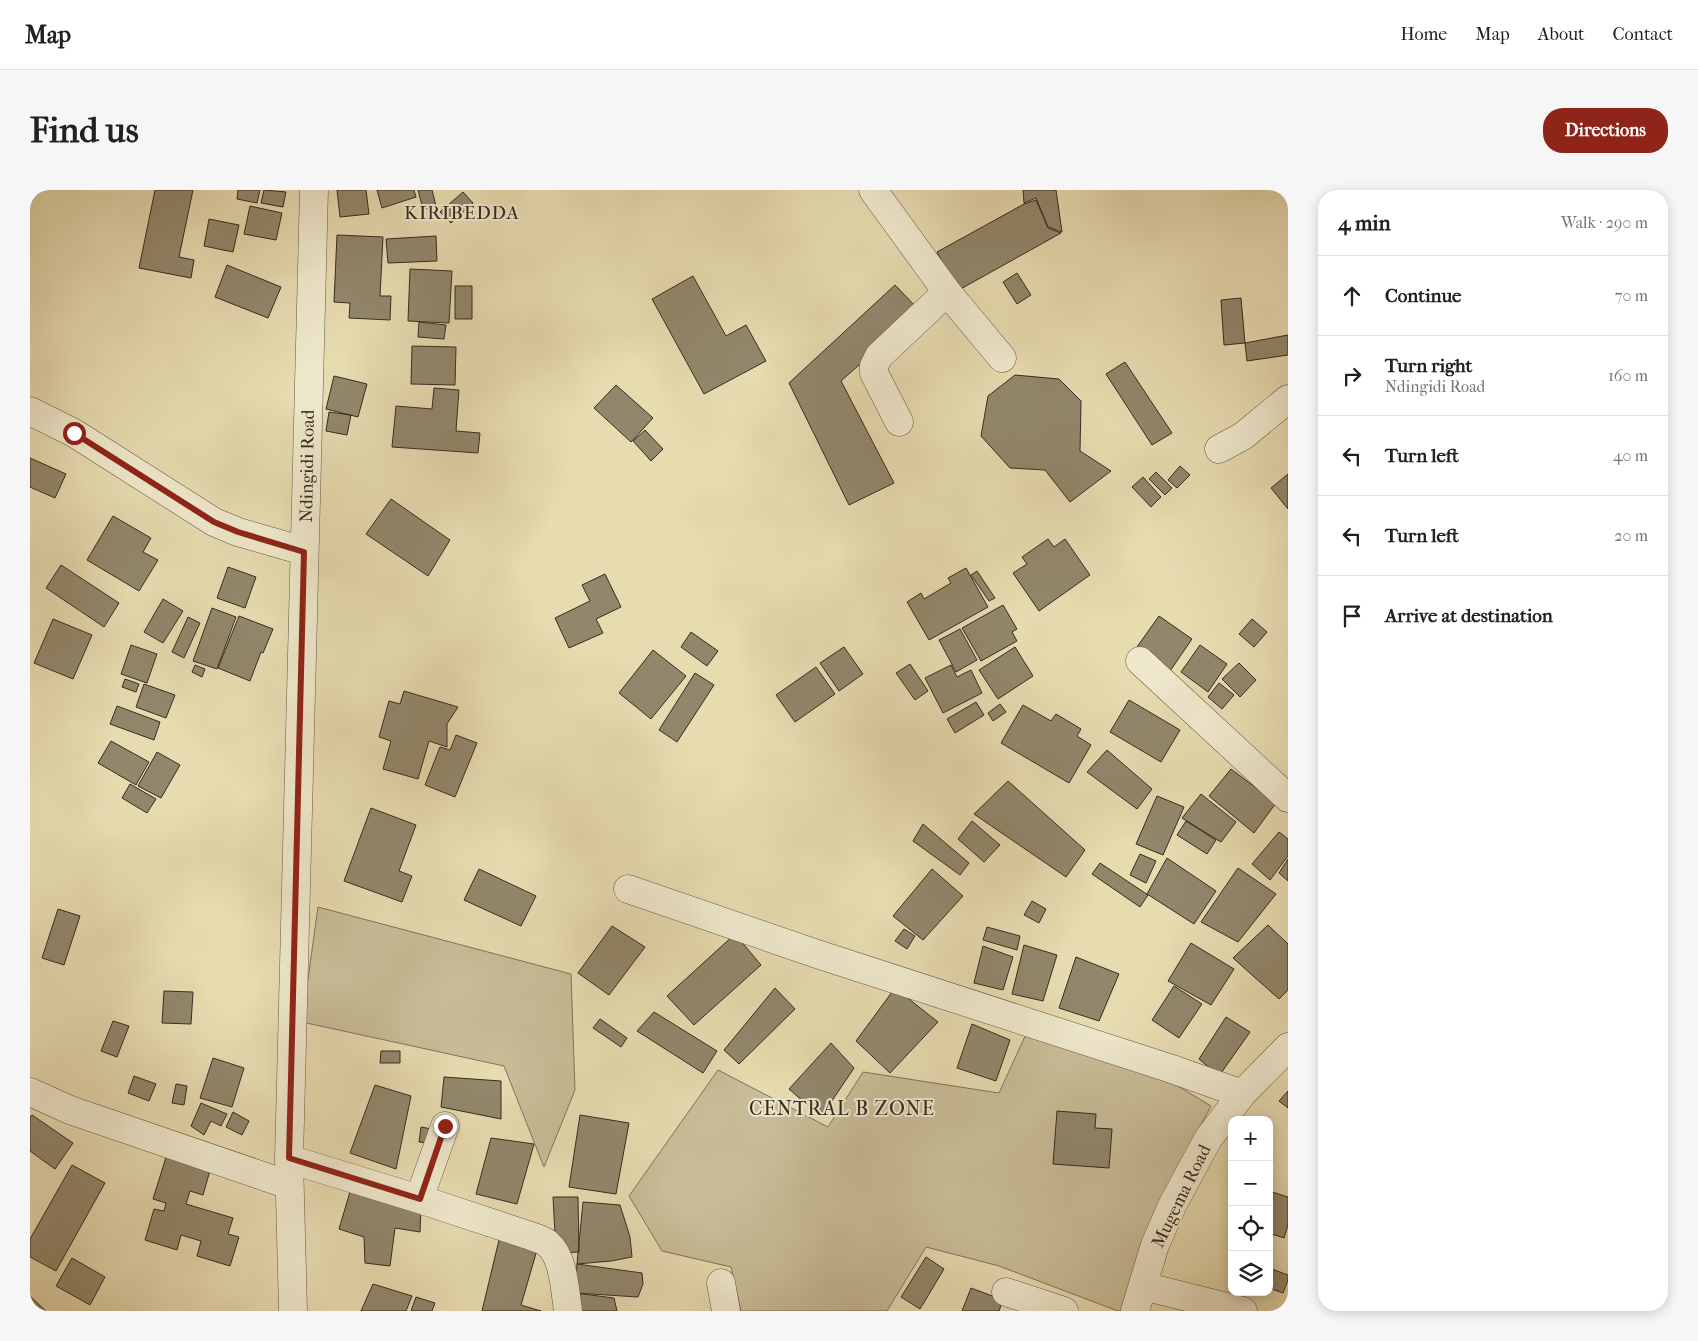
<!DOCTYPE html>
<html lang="en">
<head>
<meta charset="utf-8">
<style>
  :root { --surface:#fff; --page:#f6f6f6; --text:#202124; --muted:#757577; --line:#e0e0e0; --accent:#8f2418 }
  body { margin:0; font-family:"IM FELL French Canon",serif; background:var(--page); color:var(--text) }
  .controls { position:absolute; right:15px; bottom:15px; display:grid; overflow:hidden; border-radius:10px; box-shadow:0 2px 12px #0003 }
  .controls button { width:45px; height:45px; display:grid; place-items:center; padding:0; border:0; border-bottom:1px solid var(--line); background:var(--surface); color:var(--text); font:25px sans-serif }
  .stop { position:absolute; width:15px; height:15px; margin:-11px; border:4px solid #8f2418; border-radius:50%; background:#fff }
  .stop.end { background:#8f2418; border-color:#fff; box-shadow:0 1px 5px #0008 }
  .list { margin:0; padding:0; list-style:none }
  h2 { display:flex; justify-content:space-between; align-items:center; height:65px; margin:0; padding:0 20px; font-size:21px }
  h2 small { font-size:16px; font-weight:400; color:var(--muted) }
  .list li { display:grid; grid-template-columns:32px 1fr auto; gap:15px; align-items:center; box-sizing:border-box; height:80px; padding:0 20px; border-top:1px solid var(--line) }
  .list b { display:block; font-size:19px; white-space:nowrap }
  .list p { margin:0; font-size:16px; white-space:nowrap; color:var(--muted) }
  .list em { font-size:16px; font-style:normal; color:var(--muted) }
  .icon { flex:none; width:28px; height:28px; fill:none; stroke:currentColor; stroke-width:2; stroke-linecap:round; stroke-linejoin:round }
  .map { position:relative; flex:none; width:1258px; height:1121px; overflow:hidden; border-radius:20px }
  header { display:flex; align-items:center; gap:30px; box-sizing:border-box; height:70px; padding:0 25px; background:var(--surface); border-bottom:1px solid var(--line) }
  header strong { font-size:24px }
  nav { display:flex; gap:28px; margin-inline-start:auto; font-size:18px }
  .intro { display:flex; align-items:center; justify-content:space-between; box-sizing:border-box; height:120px; padding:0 30px }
  h1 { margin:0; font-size:35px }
  .button { padding:12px 22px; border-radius:20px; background:var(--accent); color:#fff; font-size:18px; font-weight:700 }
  main { display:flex; gap:30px; padding:0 30px }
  aside { flex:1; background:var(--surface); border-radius:20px; box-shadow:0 2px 12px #0003 }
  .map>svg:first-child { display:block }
</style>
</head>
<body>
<header>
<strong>Map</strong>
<nav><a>Home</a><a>Map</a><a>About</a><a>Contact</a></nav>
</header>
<div class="intro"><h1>Find us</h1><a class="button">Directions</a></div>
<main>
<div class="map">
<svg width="1258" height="1121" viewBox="0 0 1258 1121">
  <rect width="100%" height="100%" fill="#e7dbb0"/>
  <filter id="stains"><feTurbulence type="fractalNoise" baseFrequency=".004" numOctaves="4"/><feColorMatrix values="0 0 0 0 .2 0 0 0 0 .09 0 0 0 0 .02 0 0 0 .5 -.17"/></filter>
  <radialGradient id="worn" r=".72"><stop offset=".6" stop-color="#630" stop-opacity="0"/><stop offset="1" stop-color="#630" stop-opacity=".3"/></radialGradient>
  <!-- green -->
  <path fill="#c9bd98" stroke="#7f745c" d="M288 717 541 784 545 900 514 977 474 876 272 832Z
    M996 844 1135 888 1181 916 1128 1014 1092 1121H1088L969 1076 896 1057 857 1121H711L701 1077 632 1061 599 1006 688 880 798 937 833 882 969 903Z"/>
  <!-- building -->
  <path fill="#92876b" stroke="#352c21" d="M125 0H163L149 67 164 70 161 88 109 78Z
    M208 0H230L227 13 207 9Z
    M234 0 256 2 253 17 231 13Z
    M307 0H336L339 24 310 27Z
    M347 0H384L386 7 352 18Z
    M388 0H402L406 16 393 19Z
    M993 0H1026L1032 42 1018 37 1006 8 994 13Z
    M433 2 443 13 421 33 410 22Z
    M1006 10 1018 38 1031 43 927 101 907 62 994 14Z
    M220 16 252 23 246 50 214 44Z
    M179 29 209 35 203 62 174 56Z
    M307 45 353 47 350 106H361L360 130 319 128 320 113 304 112Z
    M406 46 407 71 358 73 356 49Z
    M197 75 251 97 238 128 185 107Z
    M380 79 422 81 419 133 378 131Z
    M987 83 1001 105 987 114 973 92Z
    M663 86 696 146 716 135 736 171 674 204 622 109Z
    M865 95 890 121 811 191 864 293 819 315 759 193Z
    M425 96H442V129H425Z
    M1211 108 1215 153 1194 155 1191 110Z
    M389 132 416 135 414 149 388 147Z
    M1258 145V165L1217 171 1215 153Z
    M382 156 426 157 425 195 381 194Z
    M1095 172 1142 243 1122 255 1076 184Z
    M985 185 1029 189 1051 211 1050 261 1081 281 1040 312 1015 280 980 278 951 246 958 206Z
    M304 186 337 194 328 227 296 219Z
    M586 195 623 228 601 252 564 218Z
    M404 198 429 200 426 241 450 243 448 263 362 257 366 216 402 219Z
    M299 222 321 225 317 245 296 241Z
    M615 240 633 259 621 271 603 251Z
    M0 268 36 284 25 308 0 297Z
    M1150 276 1160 285 1147 298 1138 290Z
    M1126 282 1142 298 1135 305 1119 289Z
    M1258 284V319L1241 298Z
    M1113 287 1131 307 1121 317 1102 297Z
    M361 309 420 350 398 386 336 344Z
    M83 326 121 348 113 362 128 370 109 401 57 370Z
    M1018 349 1024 357 1035 349 1060 385 1009 421 983 383 997 374 992 367Z
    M31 375 89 413 74 437 16 398Z
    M198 377 226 387 215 418 187 408Z
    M936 378 958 417 899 450 877 412 891 403 894 409 921 393 918 388Z
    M947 381 965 408 959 411 941 385Z
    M575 384 591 417 566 429 573 443 539 458 525 428 560 411 552 395Z
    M133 409 153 421 133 453 114 442Z
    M973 415 987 439 982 442 987 451 951 471 932 438Z
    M182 418 206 427 187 479 163 471Z
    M209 426 243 439 233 463 231 462 220 491 188 478Z
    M1129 426 1162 449 1140 481 1107 457Z
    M158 427 170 433 154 468 142 462Z
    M23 429 62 445 43 489 4 473Z
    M1222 429 1237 442 1224 457 1209 444Z
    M930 439 947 470 926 482 909 450Z
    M661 442 688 461 677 476 651 457Z
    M101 455 127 464 117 493 91 484Z
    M1170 455 1197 474 1178 502 1151 482Z
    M814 457 833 484 809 501 790 473Z
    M985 457 1003 486 968 509 949 480Z
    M623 460 656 486 621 529 589 503Z
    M1209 473 1226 490 1210 507 1192 489Z
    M880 474 898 501 885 510 866 483Z
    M165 475 175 479 172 487 162 482Z
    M921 475 927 487 941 480 952 503 913 523 895 488Z
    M786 477 805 504 765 532 746 505Z
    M665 483 684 495 647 552 629 540Z
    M95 489 109 494 106 502 92 497Z
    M1189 493 1204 505 1192 519 1178 507Z
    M114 494 145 505 136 528 106 517Z
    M374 501 428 517 417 534V557L399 551 388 589 353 579 361 551 349 547 359 511 370 514Z
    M1099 510 1150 540 1131 572 1080 542Z
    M946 512 954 525 925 543 917 529Z
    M970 514 976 522 963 531 958 523Z
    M993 515 1021 531 1026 524 1051 539 1047 546 1061 555 1039 593 971 553Z
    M87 516 130 532 124 550 80 534Z
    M426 545 447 553 425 607 395 595 410 557 420 560Z
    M81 551 119 572 106 595 68 573Z
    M1077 560 1122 599 1107 619 1057 582Z
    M127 562 150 575 131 608 108 596Z
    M1201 579 1246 613 1224 643 1179 606Z
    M978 591 1055 660 1036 687 944 624Z
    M100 594 126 609 117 623 92 608Z
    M1171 604 1206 632 1191 652 1152 628Z
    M1127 606 1154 617 1133 665 1106 654Z
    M341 618 386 635 369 681 382 686 372 712 314 691Z
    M942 631 970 655 954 672 928 649Z
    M1156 631 1186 650 1177 664 1147 645Z
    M893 634 939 673 930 685 883 651Z
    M1249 642 1258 649V666L1240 690 1222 674Z
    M1110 664 1126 671 1116 693 1100 685Z
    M1137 668 1186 701 1164 734 1117 704Z
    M1258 669V691L1249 683Z
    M1070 673 1118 705 1110 717 1062 684Z
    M1208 678 1246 704 1208 752 1171 732Z
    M449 679 506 706 491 736 434 710Z
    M902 679 933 706 893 750 863 726Z
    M1002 711 1016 719 1009 733 994 725Z
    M28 719 50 726 34 775 12 768Z
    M1238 735 1258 754V800L1249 809 1203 768Z
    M582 736 615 757 579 805 548 783Z
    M957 737 990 746 987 760 953 750Z
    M874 739 885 746 877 759 865 751Z
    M705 744 731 775 664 835 637 806Z
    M1161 753 1204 779 1181 815 1138 791Z
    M994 755 1027 765 1013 811 982 804Z
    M953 756 983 767 973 800 944 793Z
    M1046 767 1089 784 1069 831 1029 818Z
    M1144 796 1172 814 1149 848 1122 830Z
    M745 798 765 819 709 874 694 860Z
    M865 798 908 832 860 883 826 851Z
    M134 801 163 802 161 834 132 833Z
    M624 822 687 861 673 883 607 841Z
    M1196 827 1220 842 1189 886 1169 869Z
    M570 829 597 848 591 857 563 838Z
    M83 831 99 836 87 867 71 861Z
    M942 834 980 850 966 891 927 878Z
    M801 853 824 878 791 927 759 899Z
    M351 861H370V873H350Z
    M183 868 214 878 202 917 170 908Z
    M104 886 126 894 119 911 98 903Z
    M414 887 471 891V929L411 917Z
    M146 894 157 896 154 915 142 913Z
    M345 895 381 906 366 979 320 963Z
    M1258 901V918L1249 911Z
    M171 913 197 924 191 936 181 931 174 945 161 936Z
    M1027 921 1066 924 1065 938 1082 939 1079 978 1023 974Z
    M203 922 219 931 212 945 196 937Z
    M2 925 43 953 25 979 0 961V927Z
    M550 925 599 933 586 1004 539 997Z
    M391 937 402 939 400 953 389 952Z
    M461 948 504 954 487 1014 446 1004Z
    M137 964 181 977 173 1005 160 1001 156 1014 203 1028 198 1044 209 1047 200 1076 167 1066 171 1051 151 1045 147 1060 115 1050 124 1019 134 1021 136 1013 123 1009Z
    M42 975 75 993 26 1081 0 1067V1049Z
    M322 995 391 1017 390 1042 365 1038 360 1076 335 1073 334 1047 309 1039Z
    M1239 1001 1258 1007V1035L1254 1048 1239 1043Z
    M523 1007H548L549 1062 526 1063Z
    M553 1012 590 1015 600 1047 602 1067 581 1071 547 1074Z
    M469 1050 507 1060 491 1115 511 1121H452Z
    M896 1067 914 1079 890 1119 871 1107Z
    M42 1068 75 1087 60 1115 26 1096Z
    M547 1074 612 1083 613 1094 608 1107 545 1103Z
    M1239 1078 1258 1085V1090L1253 1103 1239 1098Z
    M343 1094 382 1106 376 1121H331Z
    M941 1098 973 1110 969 1121H932Z
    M545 1103 584 1108 587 1121H546Z
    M0 1106 16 1121H0Z
    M386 1107 405 1113 402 1121H381Z"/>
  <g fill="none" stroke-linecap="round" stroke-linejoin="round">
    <defs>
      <path id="minor" d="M843 0 917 102 849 166 844 176V183L869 232
        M917 102 972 168
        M0 221 44 243 184 332 208 342 274 361
        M1189 259 1213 246 1258 209
        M1110 471 1258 608
        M598 699 787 764 1142 879 1212 904
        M0 902 40 920 259 995
        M259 969 389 1009 501 1046C506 1048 514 1050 518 1054 534 1067 535 1102 538 1121
        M389 1009 415 936
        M691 1093 696 1121
        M1113 1096 1213 1121
        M976 1102 1034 1121
        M263 1121 259 969 284 0
        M1105 1121 1125 1055 1143 1014 1178 949 1212 904 1258 857"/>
    </defs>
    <!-- minor casing -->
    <use href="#minor" stroke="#625845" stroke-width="29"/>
    <!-- minor -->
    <use href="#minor" stroke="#efe8cc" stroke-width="28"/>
  </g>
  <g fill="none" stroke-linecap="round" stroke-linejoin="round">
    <!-- route -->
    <path stroke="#8f2418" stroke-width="6" d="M44 243 184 332 208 342 274 362 259 968 390 1009 415 936"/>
  </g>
  <g text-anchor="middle" stroke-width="4" stroke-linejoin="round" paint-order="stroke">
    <!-- street labels -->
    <g font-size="18" fill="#352c21" stroke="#efe8cc">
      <text transform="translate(277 276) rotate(-89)" y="6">Ndingidi Road</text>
      <text transform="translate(1151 1006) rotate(-64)" y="6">Mugema Road</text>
    </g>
    <!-- neighbourhood labels -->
    <g font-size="19" letter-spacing="1" fill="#352c21" stroke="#efe8cc">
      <text x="432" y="29">KIRIBEDDA</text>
    </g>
    <!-- quarter labels -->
    <g font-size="20" letter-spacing="1" fill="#352c21" stroke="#efe8cc">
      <text x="812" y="925">CENTRAL B ZONE</text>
    </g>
  </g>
  <rect width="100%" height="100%" filter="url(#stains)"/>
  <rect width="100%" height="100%" fill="url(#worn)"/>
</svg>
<div class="controls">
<button>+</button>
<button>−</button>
<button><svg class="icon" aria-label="locate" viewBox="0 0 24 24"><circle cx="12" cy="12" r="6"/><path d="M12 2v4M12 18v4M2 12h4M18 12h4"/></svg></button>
<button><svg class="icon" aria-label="layers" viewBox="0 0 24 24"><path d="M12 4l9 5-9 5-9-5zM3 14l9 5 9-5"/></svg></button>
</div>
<div class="stop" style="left:44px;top:243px"></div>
<div class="stop end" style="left:415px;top:936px"></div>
</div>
<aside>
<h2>4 min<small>Walk · 290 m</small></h2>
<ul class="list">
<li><svg class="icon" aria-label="ahead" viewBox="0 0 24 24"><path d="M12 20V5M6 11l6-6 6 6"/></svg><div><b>Continue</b></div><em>70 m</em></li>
<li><svg class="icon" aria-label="right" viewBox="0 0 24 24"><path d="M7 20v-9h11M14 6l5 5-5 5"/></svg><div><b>Turn right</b><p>Ndingidi Road</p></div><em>160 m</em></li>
<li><svg class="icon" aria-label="left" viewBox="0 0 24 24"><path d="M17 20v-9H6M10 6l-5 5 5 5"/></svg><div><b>Turn left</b></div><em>40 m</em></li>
<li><svg class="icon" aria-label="left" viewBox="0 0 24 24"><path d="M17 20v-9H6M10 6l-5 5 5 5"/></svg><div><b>Turn left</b></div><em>20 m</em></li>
<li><svg class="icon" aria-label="arrive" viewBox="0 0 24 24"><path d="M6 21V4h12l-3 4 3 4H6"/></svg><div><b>Arrive at destination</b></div></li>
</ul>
</aside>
</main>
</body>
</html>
